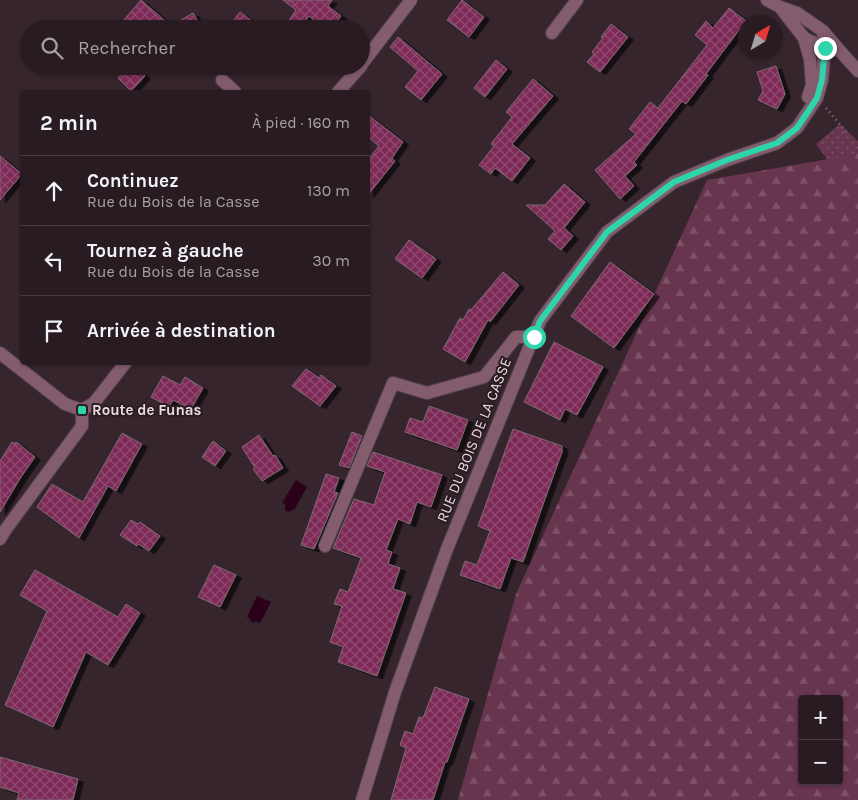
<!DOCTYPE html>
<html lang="fr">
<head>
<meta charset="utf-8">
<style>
  :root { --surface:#281c22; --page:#30252a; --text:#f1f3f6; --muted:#a5a1a5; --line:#443a40 }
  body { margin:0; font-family:Karla,sans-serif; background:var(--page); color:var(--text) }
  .controls { position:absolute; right:15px; bottom:15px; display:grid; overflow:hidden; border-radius:5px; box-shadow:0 1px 4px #0004 }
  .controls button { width:45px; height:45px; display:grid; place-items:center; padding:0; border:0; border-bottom:1px solid var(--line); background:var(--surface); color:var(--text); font:25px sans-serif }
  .compass { position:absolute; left:738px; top:15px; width:45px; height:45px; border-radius:50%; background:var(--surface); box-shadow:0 1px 4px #0004; rotate:38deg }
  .stop { position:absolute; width:15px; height:15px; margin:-11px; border:4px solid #2ed4aa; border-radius:50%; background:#fff }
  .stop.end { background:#2ed4aa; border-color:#fff; box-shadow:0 1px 5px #0008 }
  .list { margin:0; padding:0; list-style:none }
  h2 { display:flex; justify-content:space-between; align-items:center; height:65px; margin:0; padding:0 20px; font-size:21px }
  h2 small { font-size:16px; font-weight:400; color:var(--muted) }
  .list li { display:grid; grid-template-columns:32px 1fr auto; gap:15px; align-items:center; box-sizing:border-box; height:70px; padding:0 20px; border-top:1px solid var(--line) }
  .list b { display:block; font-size:19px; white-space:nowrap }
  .list p { margin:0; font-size:16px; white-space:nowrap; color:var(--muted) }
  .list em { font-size:16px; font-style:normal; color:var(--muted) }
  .icon { flex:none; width:28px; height:28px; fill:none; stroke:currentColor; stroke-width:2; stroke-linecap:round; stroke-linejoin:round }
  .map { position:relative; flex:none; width:858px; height:800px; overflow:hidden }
  .search { position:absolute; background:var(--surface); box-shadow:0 1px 4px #0004; left:20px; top:20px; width:350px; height:55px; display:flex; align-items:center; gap:12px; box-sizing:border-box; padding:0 18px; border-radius:28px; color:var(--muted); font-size:19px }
  .panel { position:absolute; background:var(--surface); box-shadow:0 1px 4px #0004; left:20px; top:90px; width:350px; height:275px; border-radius:5px }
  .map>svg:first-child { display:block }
</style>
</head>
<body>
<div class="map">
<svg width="858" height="800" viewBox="0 0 858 800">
  <defs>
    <pattern id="grass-dots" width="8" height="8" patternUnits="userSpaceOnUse" patternTransform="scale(1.25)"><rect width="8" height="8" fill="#67354e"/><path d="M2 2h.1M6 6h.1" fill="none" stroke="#7d5267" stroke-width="1.8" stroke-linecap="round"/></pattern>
    <pattern id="forest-firs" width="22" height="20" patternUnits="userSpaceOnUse" patternTransform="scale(1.25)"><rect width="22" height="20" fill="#67354e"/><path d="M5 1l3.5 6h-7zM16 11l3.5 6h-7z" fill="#7d5267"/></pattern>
    <pattern id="building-cross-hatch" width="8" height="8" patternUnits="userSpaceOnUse" patternTransform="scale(1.25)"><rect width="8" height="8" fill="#7e2b58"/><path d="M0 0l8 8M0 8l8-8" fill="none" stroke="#904970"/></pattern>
    <filter id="shadow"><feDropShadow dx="5.5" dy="3" stdDeviation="0" flood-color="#0009"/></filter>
  </defs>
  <rect width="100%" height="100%" fill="#36252d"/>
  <!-- grass -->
  <path fill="url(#grass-dots)" d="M840 124 858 141V201L816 144Z"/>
  <!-- forest -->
  <path fill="url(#forest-firs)" fill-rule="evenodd" d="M858 154V800H458L516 594 707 180ZM802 699H839V781H802Z"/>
  <!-- water -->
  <path fill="#2a0118" d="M296 480 307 487 294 510 293 509 291 511 288 512 285 510V504L282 503Z
    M257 596 271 602 260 623 255 621 254 623 250 621 251 619 247 617Z"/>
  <!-- building -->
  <path fill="url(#building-cross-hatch)" stroke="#7d6a72" filter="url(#shadow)" d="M141 0 171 26 193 13 202 29H132L123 21Z
    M283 0H332L328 6 341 16 331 29H325L309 16 299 29H283L296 10Z
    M462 0 484 17 469 37 447 20Z
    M729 8 746 21 706 74 708 75 686 104 682 101 634 162 637 165 625 176 634 186 620 199 595 170 636 134 629 129 650 102 658 108 707 45 695 35 706 21 713 28Z
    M240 12 262 29H227Z
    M611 24 628 37 600 72 587 62 594 54 592 52 603 38 601 37Z
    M398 37 442 74 421 100 405 87 418 71 390 47Z
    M496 60 507 69 485 97 474 88Z
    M129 66H134L145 76 131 91 118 78Z
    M776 66 785 94 777 109 758 100 763 91 757 72Z
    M533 79 553 96 512 144 530 158 512 181 495 168 491 174 479 165 494 146 491 144 512 117 506 112Z
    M368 115 403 142 392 158 395 161 368 195V160L379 146 368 137Z
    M0 156 22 174 0 200Z
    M564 184 585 202 564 228 573 236 561 250 548 239 555 231 526 205H545Z
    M409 240 436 259 422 278 395 259Z
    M610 262 654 294 614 348 571 316Z
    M503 272 519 285 490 322 488 320 465 362 443 349 460 318 463 320 469 309 471 310Z
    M554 342 603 367 577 415 565 409 560 420 524 402Z
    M306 369 319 378 321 375 336 386 320 406 292 386Z
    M163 376 180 385 185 377 203 388 191 409 173 400 169 407 151 397Z
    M429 406 468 420 457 450 405 432 410 418 423 422Z
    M513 429 562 446V452L541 510 523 562 511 558 500 589 460 575 465 561 477 565 490 531 478 526Z
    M352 432 362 436 349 468 339 465Z
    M122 433 142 444 116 491 108 486 79 538 37 507 52 484 83 502Z
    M259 435 273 456 275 455 283 468 262 481 253 469 255 468 242 447Z
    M213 441 226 451 215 466 202 457Z
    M12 442 15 444 16 442 35 457 21 477 0 512V461Z
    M373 452 442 475 431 507 417 502 410 524 398 519 386 550 392 552 388 564 400 568 393 589 406 593 377 676 338 662 343 647 330 642 342 606 334 604 340 589 348 592 361 558 333 548 354 499 374 505 385 472 367 466Z
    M326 474 339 478 334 492 338 493 314 549 301 545Z
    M131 520 138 524 140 522 160 536 149 551 138 544 137 546 120 535Z
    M214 565 236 575 220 607 198 597Z
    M35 570 118 617 126 604 140 613 108 665 86 652 53 727 5 705 47 611 20 595Z
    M435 687 469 699 447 762H445L433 800H391L406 748 400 745 405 731 413 734 419 717 423 718Z
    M0 757 78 779 73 800H17L19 793 0 787Z"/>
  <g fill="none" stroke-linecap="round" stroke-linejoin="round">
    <defs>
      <path id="minor" d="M767 0 780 7
        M552 33 577 0
        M804 38 825 48 840 51 823 31 797 13 780 7 804 38 810 59 812 85 808 97
        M840 51 858 71
        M361 65 411 0
        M222 80 235 92
        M338 92 361 66
        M0 353 65 404 82 410
        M82 410 94 403 126 362
        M0 539 6 529 82 426V410
        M325 546 393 383 427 393 484 377 516 337H534
        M362 800 395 692 447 549 540 321 607 232 674 182 727 160 777 143 797 128 817 98 822 80 825 48 823 31"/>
    </defs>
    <!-- minor casing -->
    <use href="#minor" stroke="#52424a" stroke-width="14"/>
    <!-- path -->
    <path stroke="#7c6e74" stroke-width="3" stroke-dasharray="1 4" stroke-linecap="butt" d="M826 108 847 133"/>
    <!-- minor -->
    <use href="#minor" stroke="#835c6e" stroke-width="12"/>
  </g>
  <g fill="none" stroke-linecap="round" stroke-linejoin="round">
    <!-- route -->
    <path stroke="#2ed4aa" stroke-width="6" d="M534 337 540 321 607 232 674 182 727 160 777 143 797 128 817 98 822 80 825 48"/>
  </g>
  <!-- markers -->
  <rect fill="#2ed4aa" stroke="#2b1c23" stroke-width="2" x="77" y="405" width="10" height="10" rx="2.5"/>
  <g text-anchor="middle" stroke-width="4" stroke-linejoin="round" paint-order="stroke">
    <!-- poi labels -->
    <g font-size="15" font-weight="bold" fill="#e7dce0" stroke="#2b1c23" text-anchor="start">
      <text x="92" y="415">Route de Funas</text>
    </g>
    <!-- street labels -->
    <g font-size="15" fill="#e7dce0" stroke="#2b1c23">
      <text transform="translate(474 440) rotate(-68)" y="5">RUE DU BOIS DE LA CASSE</text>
    </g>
  </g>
</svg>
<div class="controls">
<button>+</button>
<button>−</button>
</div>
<svg class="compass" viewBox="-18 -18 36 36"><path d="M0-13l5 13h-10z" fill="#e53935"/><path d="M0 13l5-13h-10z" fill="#a5a1a5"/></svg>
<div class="stop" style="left:534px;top:337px"></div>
<div class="stop end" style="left:825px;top:48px"></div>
<div class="search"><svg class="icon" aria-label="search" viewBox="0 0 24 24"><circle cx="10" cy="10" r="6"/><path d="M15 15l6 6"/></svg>Rechercher</div>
<section class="panel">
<h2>2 min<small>À pied · 160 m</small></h2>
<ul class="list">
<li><svg class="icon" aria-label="ahead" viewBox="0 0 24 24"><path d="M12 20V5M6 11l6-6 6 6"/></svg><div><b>Continuez</b><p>Rue du Bois de la Casse</p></div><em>130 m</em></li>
<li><svg class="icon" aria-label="left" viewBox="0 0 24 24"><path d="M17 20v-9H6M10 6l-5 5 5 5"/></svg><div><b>Tournez à gauche</b><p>Rue du Bois de la Casse</p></div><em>30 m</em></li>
<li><svg class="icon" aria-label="arrive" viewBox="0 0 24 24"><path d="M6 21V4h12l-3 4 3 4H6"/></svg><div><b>Arrivée à destination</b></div></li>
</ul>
</section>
</div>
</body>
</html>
